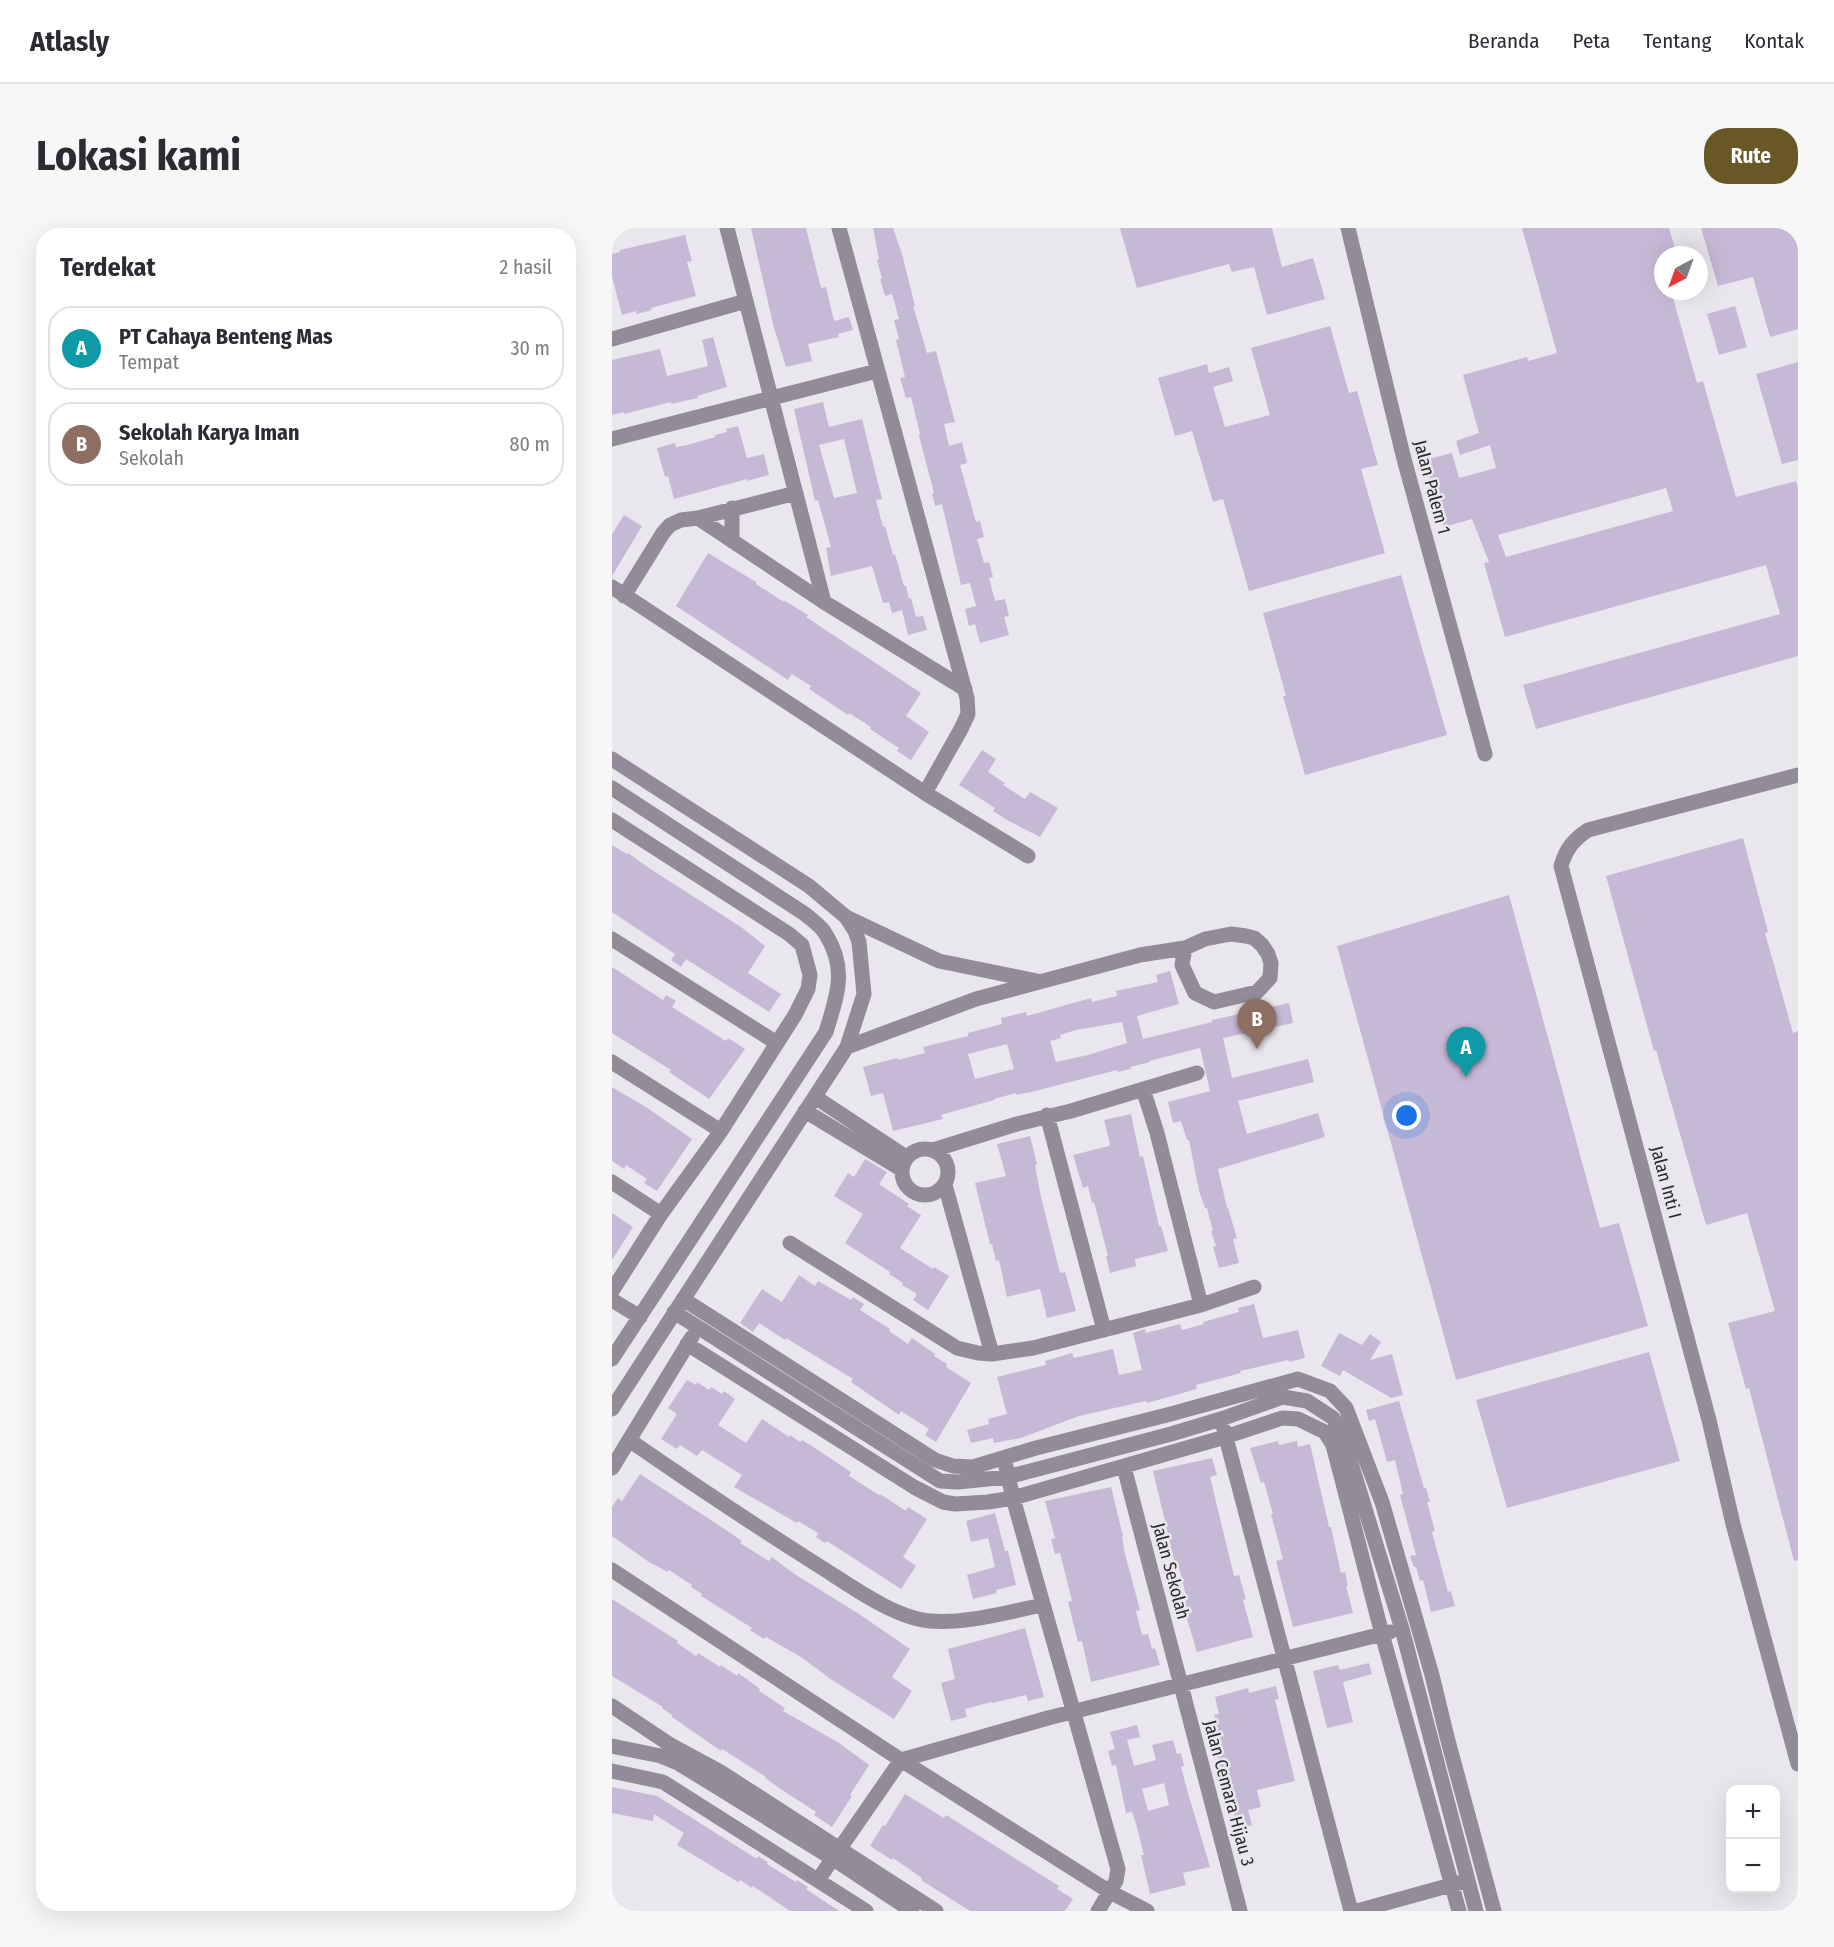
<!DOCTYPE html>
<html lang="id">
<head>
<meta charset="utf-8">
<style>
  :root { --surface:#fff; --page:#f7f7f7; --text:#2b2b33; --muted:#7c7c81; --line:#e1e1e2; --accent:#685826 }
  body { margin:0; font-family:"Fira Sans Condensed",sans-serif; background:var(--page); color:var(--text) }
  .controls { position:absolute; right:18px; bottom:18px; display:grid; overflow:hidden; border-radius:12px; box-shadow:0 6px 24px #0002 }
  .controls button { width:54px; height:54px; display:grid; place-items:center; padding:0; border:0; border-bottom:2px solid var(--line); background:var(--surface); color:var(--text); font:30px sans-serif }
  .compass { position:absolute; left:1042px; top:18px; width:54px; height:54px; border-radius:50%; background:var(--surface); box-shadow:0 6px 24px #0002; rotate:221deg }
  .you { position:absolute; left:795px; top:888px; width:21px; height:21px; margin:-15px; border:4px solid #fff; border-radius:50%; background:#1a73e8; box-shadow:0 0 0 9px #1a73e833 }
  .badge { display:grid; place-items:center; width:39px; height:39px; border-radius:50%; background:var(--accent); color:#fff; font-size:20px; font-weight:700 }
  .pin { position:absolute; translate:-50% -50px; filter:drop-shadow(0 2px 3px #0008) }
  .pin::after { content:''; position:absolute; top:32px; width:21px; height:18px; background:inherit; clip-path:polygon(0 0,100% 0,50% 100%) }
  .list { margin:0; padding:0; list-style:none }
  h2 { display:flex; justify-content:space-between; align-items:center; height:78px; margin:0; padding:0 24px; font-size:26px }
  h2 small { font-size:20px; font-weight:400; color:var(--muted) }
  .list li { display:grid; grid-template-columns:39px 1fr auto; gap:18px; align-items:center; box-sizing:border-box; height:84px; margin:0 12px 12px; padding:0 12px; border:2px solid var(--line); border-radius:24px }
  .list b { display:block; font-size:22px; white-space:nowrap }
  .list p { margin:0; font-size:20px; white-space:nowrap; color:var(--muted) }
  .list em { font-size:20px; font-style:normal; color:var(--muted) }
  .map { position:relative; flex:none; width:1186px; height:1683px; overflow:hidden; border-radius:24px }
  header { display:flex; align-items:center; gap:36px; box-sizing:border-box; height:84px; padding:0 30px; background:var(--surface); border-bottom:2px solid var(--line) }
  header strong { font-size:28px }
  nav { display:flex; gap:33px; margin-inline-start:auto; font-size:21px }
  .intro { display:flex; align-items:center; justify-content:space-between; box-sizing:border-box; height:144px; padding:0 36px }
  h1 { margin:0; font-size:42px }
  .button { padding:15px 27px; border-radius:24px; background:var(--accent); color:#fff; font-size:21px; font-weight:700 }
  main { display:flex; gap:36px; padding:0 36px }
  aside { flex:1; background:var(--surface); border-radius:24px; box-shadow:0 6px 24px #0002 }
  .map>svg:first-child { display:block }
</style>
</head>
<body>
<header>
<strong>Atlasly</strong>
<nav><a>Beranda</a><a>Peta</a><a>Tentang</a><a>Kontak</a></nav>
</header>
<div class="intro"><h1>Lokasi kami</h1><a class="button">Rute</a></div>
<main>
<aside>
<h2>Terdekat<small>2 hasil</small></h2>
<ul class="list">
<li><span class="badge" style="background:#0f9aa8">A</span><div><b>PT Cahaya Benteng Mas</b><p>Tempat</p></div><em>30 m</em></li>
<li><span class="badge" style="background:#8d6e63">B</span><div><b>Sekolah Karya Iman</b><p>Sekolah</p></div><em>80 m</em></li>
</ul>
</aside>
<div class="map">
<svg width="1186" height="1683" viewBox="0 0 1186 1683">
  <rect width="100%" height="100%" fill="#e9e7ed"/>
  <!-- building -->
  <path fill="#c6b9d6" fill-rule="evenodd" d="M139 0H194L209 60 214 59 222 93 237 89 241 102 226 106 227 109 196 116 200 133 174 139 161 96Z
    M261 0H281L290 26 303 78H301L315 125 324 123 343 194 332 196 337 218 350 214 355 235 348 237 364 294 368 293 372 309 365 311 372 335 377 334 381 349 377 350 383 373 393 371 397 388 392 389 397 407 368 415 363 396 357 398 353 381 364 378 358 355 349 357 330 276 323 278 320 265H322L307 208 308 206 299 169 294 170 288 150 293 149 284 112 287 111 282 92 287 91 280 66 273 68 268 51H270L265 32 267 31Z
    M508 0H660L670 39 701 30 713 71 655 87 642 39 620 44 617 36 525 60Z
    M910 0H1057L1065 27H1051V63H1059L1085 155 1091 153 1124 269 1184 253 1186 259V428L924 501 911 457 1168 386 1154 337 893 409 872 335 877 334 860 291 832 299 813 232 840 225 847 250 884 240 878 217 848 227 844 213 867 205 851 147 915 129 916 133 945 125ZM1054 260 1061 283 894 329 886 307Z
    M1089 0H1186V101L1158 109 1141 49 1106 58Z
    M73 7 80 33 75 34 84 68 39 80 40 82 25 86 24 83 10 87 0 49V26L8 24V22Z
    M1123 78 1135 119 1107 127 1095 86Z
    M718 98 737 165 745 163 766 237 749 241 773 325 637 363 611 271 601 274 580 203 563 208 546 150 595 136 597 145 617 139 621 153 601 159 613 199 658 187 639 120Z
    M101 109 115 159 85 168 86 170 59 176V174L12 186V184L0 187V132L48 121 55 148 96 138 90 112Z
    M1186 134V232L1170 236 1144 146Z
    M211 174 217 199 250 191 270 271 264 272 271 299 273 298 281 327 283 326 292 358H294L297 371 299 370 304 389 311 388 315 402 296 407 290 382 280 385 277 374 271 375 260 338 219 348 214 320 219 319 206 272 203 273 182 181ZM232 211 245 265 222 270 207 217Z
    M126 198 135 230 152 226 157 247 135 253V251L62 271 56 248 53 249 45 220 63 215 64 219 75 217 103 209V207L115 204 114 201Z
    M12 287 30 298 0 348V306Z
    M96 325 144 354V356L172 374 173 373 196 387 194 389 309 465 294 488 317 504 299 532 285 523 287 520 258 501 259 499 237 485 236 487 197 461 199 458 180 446 176 452 64 378Z
    M789 347 835 507 693 547 671 468H674L651 385Z
    M370 522 384 531 376 544 393 555 391 557 413 571 418 564 446 580 428 609 395 592 381 583 383 580 347 557Z
    M1131 610 1156 704 1153 705 1181 805 1186 803V1332L1182 1333 1137 1160 1134 1161 1116 1095 1163 1083 1135 985 1094 997 1044 822 1042 823 994 648Z
    M0 617 15 626 16 625 37 640 129 699 153 718 136 745 169 766 157 784 74 731 69 739 59 732 63 726 0 684Z
    M897 667 988 1000 1007 995 1036 1098 844 1152 725 718Z
    M0 739 51 772 54 767 64 773 60 779 114 813 116 810 133 821 97 871 57 844 59 842 0 805Z
    M558 743 567 776 525 788 531 811 600 794V792L677 775 681 795 611 810 620 850 696 831 702 854 626 873 635 906 706 885 713 909 606 941 615 980H616L625 1010 621 1011 627 1035 607 1040 601 1019 604 1018 599 1003H601L595 980H593L587 963 577 912H575L569 893 561 895 556 874 598 863 588 820 537 833 538 834 518 839 519 841 505 844V842L419 864 404 867V865L382 871V872L329 887 331 891 281 903 271 865 259 868 251 839 285 830 286 832 313 825 311 819 356 808V805L390 796 389 790 414 784 415 788 479 770 480 774 505 768 504 763 546 754 544 747ZM510 794 515 815 476 827 444 834 438 813 449 810 448 807 464 802ZM395 816 402 841 363 851 356 826Z
    M0 859 37 881 80 911 45 963 32 955 35 951 14 937 12 941 0 933Z
    M519 886 528 929 531 928 547 998H549L556 1023 523 1031 524 1038 498 1045 494 1028H496L482 974 480 975 476 958 471 960 461 927 497 918 498 916 492 892Z
    M418 908 425 936 423 937 429 969 448 1045 453 1044 464 1083 435 1090 428 1061 395 1069 387 1032 384 1033 380 1016H378L363 955 394 948 385 916Z
    M253 931 275 944 267 956 297 976 295 978 309 987 288 1020 321 1041 322 1039 337 1048 316 1082 301 1072 305 1066 290 1057 291 1055 277 1046 278 1044 233 1015 251 986 222 968 236 945 242 949Z
    M0 985 21 999 0 1032Z
    M187 1047 203 1058 206 1053 239 1072 241 1069 252 1076 248 1082 278 1101 277 1103 296 1116 300 1110 323 1126 322 1128 335 1136 334 1139 359 1155 324 1214 313 1207 317 1201 289 1183 287 1187 239 1154 241 1151 174 1110 173 1112 147 1095 141 1104 128 1095 150 1061 170 1074Z
    M642 1076 651 1110 686 1102 693 1130 677 1134 676 1132 628 1143 629 1145 584 1157 585 1161 535 1175 534 1173 467 1188 409 1210 382 1215 381 1210 359 1215 355 1202 377 1196 376 1191 395 1186 385 1149 434 1137 433 1133 460 1125 462 1130 501 1121 507 1147 530 1142 521 1105 533 1101 534 1105 568 1096 570 1102 592 1096 591 1094 627 1084 626 1080Z
    M727 1105 750 1117 758 1106 769 1114 758 1132 780 1126 791 1167 779 1170 731 1142 728 1148 709 1138Z
    M1037 1124 1068 1233 895 1280 864 1172Z
    M75 1152 84 1157 85 1154 97 1162 99 1159 110 1166 112 1163 123 1171 106 1197 134 1215 150 1191 177 1209 178 1207 188 1214 190 1212 203 1220 239 1244 237 1248 267 1267 268 1266 294 1283 296 1279 315 1291 291 1329 304 1338 289 1361 215 1313 213 1315 204 1309 206 1305 186 1293 185 1295 122 1259 130 1247 90 1222 85 1228 68 1217 65 1221 49 1211 65 1186 56 1180Z
    M787 1173 812 1260H814L818 1274H815L823 1303 820 1304 836 1364 839 1363 843 1378 819 1384 811 1352 808 1353 804 1339H802L798 1328 804 1327 788 1267 791 1266 783 1232 775 1234 763 1191 757 1193 754 1182Z
    M666 1213 667 1217 685 1213 686 1219 698 1216 714 1286 717 1299H719L729 1345 733 1344 736 1358H734L741 1385 681 1399 664 1333 671 1331 659 1286H661L652 1254 649 1255 638 1220Z
    M600 1230 605 1247 598 1249 622 1348 627 1347 634 1371 631 1372 641 1409 585 1424 574 1388 576 1387 573 1373 575 1372 567 1339 564 1340 561 1327 541 1243Z
    M28 1246 105 1296 130 1313 128 1315 157 1333 160 1329 181 1345 247 1386 298 1421 280 1449 300 1463 282 1491 220 1452 189 1429 154 1409 152 1411 138 1402 140 1400 89 1368 90 1366 79 1359 80 1357 57 1342 56 1344 37 1334 0 1308V1279L6 1270 10 1273Z
    M499 1259 511 1308H510L512 1322 528 1382 524 1383 530 1407 536 1406 540 1421 543 1420 548 1437 479 1454 470 1413 466 1414 456 1374 460 1373 448 1325 443 1326 439 1311 443 1310 433 1273Z
    M383 1285 393 1323H396L404 1357 384 1362 385 1365 361 1371 355 1347 383 1339 376 1310 359 1314 354 1293Z
    M0 1371 66 1413 65 1415 84 1428 86 1425 108 1439 109 1437 125 1448 126 1445 136 1452 148 1461 147 1463 173 1480 171 1483 227 1515 257 1537 238 1567 240 1568 220 1599 202 1587 204 1584 167 1560 153 1550 154 1549 110 1521 109 1523 60 1489V1487L50 1480 51 1479 0 1448Z
    M413 1400 432 1469 416 1473 414 1467 380 1475 379 1474 353 1481 355 1489 339 1493 329 1455 343 1451 336 1421Z
    M757 1435 760 1446 731 1454 741 1494 715 1500 701 1443 726 1437 728 1442Z
    M664 1458 667 1471 663 1472 683 1553 645 1562 649 1579 636 1582 640 1597 624 1601 621 1589 622 1588 605 1528 608 1527 601 1498H605L602 1487 607 1486 603 1469 636 1460 637 1465Z
    M525 1497 528 1509 515 1512 522 1538 544 1532 540 1517 561 1512 565 1526 569 1525 572 1538 569 1539 576 1565 598 1639 571 1645 574 1657 538 1666 529 1627H532L524 1596 520 1584 514 1585 504 1537 500 1538 496 1523 503 1521 498 1504ZM552 1555 557 1577 536 1583 530 1561Z
    M0 1559 45 1568 145 1631 146 1628 156 1634 155 1636 184 1654 185 1652 196 1659 194 1661 227 1683H178L141 1658 140 1660 128 1652 126 1654 65 1617 72 1605 42 1586 41 1593 0 1585Z
    M293 1566 332 1590 334 1587 447 1658 445 1661 461 1671 453 1683H358L309 1652 310 1650 281 1630 280 1632 258 1618 271 1597 273 1598Z"/>
  <g fill="none" stroke-linecap="round" stroke-linejoin="round">
    <!-- minor -->
    <path stroke="#918c98" stroke-width="15" d="M115 0 212 374
      M227 0 355 470 356 486 349 501 313 565
      M736 0 792 231 873 526
      M0 111 134 73
      M0 211 265 143
      M120 280V313
      M86 290 212 374 353 461
      M0 359 313 565 416 628
      M12 368 51 305 58 297 69 292 86 290 184 265
      M0 531 197 658 234 689 243 703 247 714 252 766 235 819 0 1181
      M1186 547 976 602C961 612 954 621 949 638L1097 1192 1121 1296 1186 1536
      M0 560 193 686C200 692 209 698 213 705 236 741 225 767 214 804L0 1131
      M0 592 177 706 190 717 198 747 196 761 183 787 109 903 49 986 0 1063
      M234 689 327 733 425 753
      M0 711 165 815
      M235 819 364 771 528 727 573 720 593 711 619 706 634 708 642 710 650 717 656 726 659 735 658 750 645 764 602 774 583 765 570 737 573 720
      M0 834 109 903
      M531 861 545 905 589 1077
      M203 869 294 929
      M193 883 289 941
      M435 887 492 1102
      M290 944a23 23 0 1 1 46 0a23 23 0 1 1-46 0Z
      M321 922 405 896 459 883 585 845
      M0 954 49 986
      M333 957 380 1126
      M178 1015 345 1120 366 1125 380 1126 421 1120 589 1077 642 1059
      M71 1071 323 1232 341 1238 361 1239 424 1220 555 1187 686 1151 718 1163 734 1180 770 1274 820 1447 835 1509 882 1683
      M0 1072 28 1089
      M62 1084 328 1253 346 1254 395 1249 559 1206 609 1191 671 1169 695 1173 721 1190 730 1206 790 1401 864 1683
      M75 1116 302 1259 331 1274 343 1276 376 1274 401 1270 613 1209 670 1190 686 1191 713 1204 721 1217 770 1406 847 1683
      M612 1202 739 1683
      M17 1212C79 1255 141 1296 204 1336 235 1355 281 1390 318 1393 355 1396 395 1384 431 1377
      M394 1239 401 1270 506 1641 504 1653 486 1683
      M512 1239 628 1683
      M0 1240 80 1109
      M0 1342 289 1532 498 1664 535 1683
      M0 1478 57 1516 107 1543 324 1683
      M0 1518 49 1528 66 1535 220 1630 300 1683
      M0 1543 51 1554 254 1683
      M206 1652 289 1532 436 1490 778 1404
      M745 1683 850 1654"/>
  </g>
  <g text-anchor="middle" stroke-width="5" stroke-linejoin="round" paint-order="stroke">
    <!-- street labels -->
    <g font-size="18" fill="#2b2a2c" stroke="#e9e7ed">
      <text transform="translate(820 259) rotate(75)" y="6">Jalan Palem 1</text>
      <text transform="translate(1054 954) rotate(75)" y="6">Jalan Inti I</text>
      <text transform="translate(559 1343) rotate(75)" y="6">Jalan Sekolah</text>
      <text transform="translate(617 1565) rotate(75)" y="6">Jalan Cemara Hijau 3</text>
    </g>
  </g>
</svg>
<div class="controls">
<button>+</button>
<button>−</button>
</div>
<svg class="compass" viewBox="-18 -18 36 36"><path d="M0-13l5 13h-10z" fill="#e53935"/><path d="M0 13l5-13h-10z" fill="#7c7c81"/></svg>
<div class="you"></div>
<div class="pin badge" style="left:854px;top:849px;background:#0f9aa8">A</div>
<div class="pin badge" style="left:645px;top:821px;background:#8d6e63">B</div>
</div>
</main>
</body>
</html>
